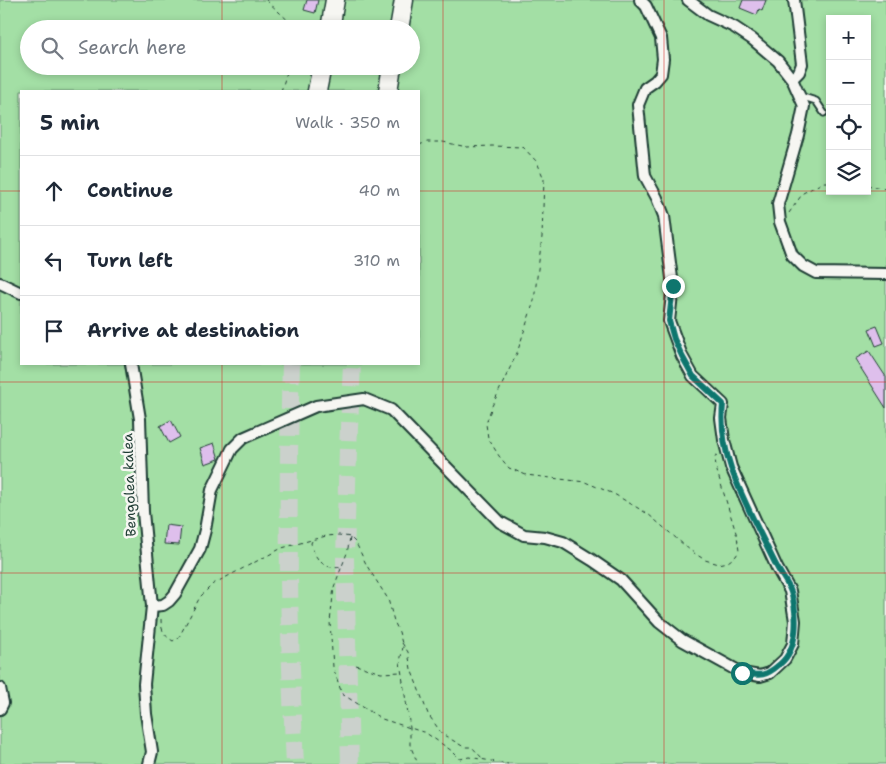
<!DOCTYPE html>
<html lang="en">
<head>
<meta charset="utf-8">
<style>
  :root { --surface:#fff; --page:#f6f6f7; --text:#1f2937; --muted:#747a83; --line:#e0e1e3 }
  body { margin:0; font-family:"Shantell Sans",sans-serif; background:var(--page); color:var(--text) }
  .controls { position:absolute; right:15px; top:15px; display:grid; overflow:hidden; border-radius:0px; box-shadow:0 2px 8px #0003 }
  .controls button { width:45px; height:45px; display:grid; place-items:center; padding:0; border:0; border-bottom:1px solid var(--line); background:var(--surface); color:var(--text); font:25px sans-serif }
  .stop { position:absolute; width:15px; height:15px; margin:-11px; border:4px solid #0f766e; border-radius:50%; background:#fff }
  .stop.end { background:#0f766e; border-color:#fff; box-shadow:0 1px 5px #0008 }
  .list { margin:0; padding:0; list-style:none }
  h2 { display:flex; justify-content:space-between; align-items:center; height:65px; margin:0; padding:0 20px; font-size:21px }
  h2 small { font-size:16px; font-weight:400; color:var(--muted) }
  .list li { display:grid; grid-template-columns:32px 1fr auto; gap:15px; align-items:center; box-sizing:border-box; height:70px; padding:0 20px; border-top:1px solid var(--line) }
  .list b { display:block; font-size:19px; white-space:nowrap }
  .list em { font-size:16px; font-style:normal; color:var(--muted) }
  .icon { flex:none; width:28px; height:28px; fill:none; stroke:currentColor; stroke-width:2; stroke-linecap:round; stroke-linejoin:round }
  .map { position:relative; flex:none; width:886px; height:764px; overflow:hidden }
  .search { position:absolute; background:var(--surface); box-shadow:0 2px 8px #0003; left:20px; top:20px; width:400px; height:55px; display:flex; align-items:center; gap:12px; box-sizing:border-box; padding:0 18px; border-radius:28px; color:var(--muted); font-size:19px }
  .panel { position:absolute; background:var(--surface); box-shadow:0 2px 8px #0003; left:20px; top:90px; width:400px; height:275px; border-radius:0px }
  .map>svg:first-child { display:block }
</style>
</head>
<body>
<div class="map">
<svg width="886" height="764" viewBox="0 0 886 764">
  <rect width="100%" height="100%" fill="#f6f6f2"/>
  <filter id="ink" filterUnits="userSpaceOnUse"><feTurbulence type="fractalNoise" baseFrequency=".02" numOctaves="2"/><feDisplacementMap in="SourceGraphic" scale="10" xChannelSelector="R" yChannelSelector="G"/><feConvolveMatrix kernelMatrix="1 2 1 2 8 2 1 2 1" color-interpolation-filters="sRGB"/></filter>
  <g filter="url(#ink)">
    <!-- green -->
    <path fill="#a3dfa5" stroke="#618e6c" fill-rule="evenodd" d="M0 0H886V764H0ZM830 19H867V191H830ZM29 29H411V66H29ZM21 91H419V364H21Z"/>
    <!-- building -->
    <path fill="#debfec" stroke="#1f3d34" d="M307 0H318L315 13 304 10Z
      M743 0H766L762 11 759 9 757 15 740 8Z
      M877 326 884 343 876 346 869 329Z
      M869 351 886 377V408L855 359Z
      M171 420 180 437 169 443 160 426Z
      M214 443 219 459 205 464 200 448Z
      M166 525 181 527 179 545 164 544Z"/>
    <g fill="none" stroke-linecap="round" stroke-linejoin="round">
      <!-- motorway-tunnel -->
      <path stroke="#cbd1cc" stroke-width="18" stroke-dasharray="18 9" stroke-linecap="butt" d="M291 364C287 497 288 631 295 764
        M350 764 345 558 348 449 352 364"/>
      <defs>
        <path id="service" d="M800 96 816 101 824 113"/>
        <path id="minor" d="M688 0 708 15 734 27 752 39 778 61 792 79 804 106 798 135 778 204 780 222 792 255 803 266 816 273 886 274
          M792 79 799 72 802 64 794 0
          M0 283 21 293
          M131 364 140 419 143 512 152 606 144 684 146 714 152 752 149 764
          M152 606 163 605 169 601 175 594 200 549 205 530 212 490 232 449 243 438 316 406 364 399 391 410 500 522 524 535 545 537 563 542 592 560 621 580 659 622 682 640 742 673 760 676 770 673 785 659 793 644 795 621 790 591 777 568 731 467 724 440 721 418 723 404 693 376 682 356 669 321 673 286 667 240 664 216 657 198 645 176 638 105 645 88 655 81 661 74 663 59 661 38 646 6 640 0
          M0 688 3 703 0 709"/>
        <path id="motorway" d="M330 29 335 0
          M399 29 404 0
          M317 91 322 66
          M388 91 392 66"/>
      </defs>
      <!-- service casing -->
      <use href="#service" stroke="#1f3d34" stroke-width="9"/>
      <!-- minor casing -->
      <use href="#minor" stroke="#1f3d34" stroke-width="14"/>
      <!-- motorway casing -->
      <use href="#motorway" stroke="#1f3d34" stroke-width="21"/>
      <!-- path -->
      <path stroke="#1f3d34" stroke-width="1" stroke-dasharray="4 4" stroke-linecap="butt" d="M266 0 293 25V29
        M281 91 289 66
        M419 145 427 142H443L467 147 492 146 523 147 537 162 544 179 542 237 534 301 517 353 492 406 486 424 488 438 499 456 509 468 526 475 585 482 614 494 648 514 691 551 705 560 719 564 728 562 736 556 739 551 737 536 716 468 715 456 719 454
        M867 185 886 189
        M789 213 803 193 824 182H830
        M350 538 347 553 334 587 330 622 333 667 342 694 382 719 426 733 452 751 460 759 469 757 508 764
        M312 541 311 543C313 554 320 566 332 567 335 567 338 566 340 567
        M161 619C161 629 163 635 173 641L179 637 200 597 213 584 282 548 326 536 339 535 350 537 356 543 367 566 388 599 394 621 399 632 403 647 400 662 410 728V745L418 764
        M402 643 408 652 411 669 428 714 442 734 464 747H472L482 758
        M356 665 381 673 401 672"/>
      <!-- service -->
      <use href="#service" stroke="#f6f6f2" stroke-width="5"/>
      <!-- minor -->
      <use href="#minor" stroke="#f6f6f2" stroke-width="10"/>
      <!-- motorway -->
      <use href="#motorway" stroke="#f6f6f2" stroke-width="18"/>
    </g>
  </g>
  <g fill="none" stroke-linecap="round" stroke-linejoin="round" filter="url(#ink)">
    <!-- route -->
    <path stroke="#0f766e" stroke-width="6" d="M673 286 669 321 674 339 682 356 693 376 723 404C721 426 724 447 731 468 743 501 760 533 776 565 780 574 788 583 791 592 798 614 799 648 780 664 765 677 761 676 742 673"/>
  </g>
  <!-- grid -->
  <path fill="none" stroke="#d62828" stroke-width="1" stroke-opacity="0.55" d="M222 0V29M443 0V764M664 0V764M222 66V91M0 191H21M419 191H830M867 191H886M222 364V764M0 382H886M0 573H886"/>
  <g text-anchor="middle" stroke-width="5" stroke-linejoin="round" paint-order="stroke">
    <!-- street labels -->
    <g font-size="14" fill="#1f3d34" stroke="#f6f6f2">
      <text transform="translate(129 485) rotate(-92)" y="5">Bengolea kalea</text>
    </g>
  </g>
</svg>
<div class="controls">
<button>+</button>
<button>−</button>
<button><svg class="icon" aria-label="locate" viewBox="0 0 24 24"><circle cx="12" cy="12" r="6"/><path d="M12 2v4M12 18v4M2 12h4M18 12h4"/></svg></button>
<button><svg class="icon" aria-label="layers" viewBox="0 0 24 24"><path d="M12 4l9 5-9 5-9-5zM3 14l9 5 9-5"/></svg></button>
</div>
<div class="stop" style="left:742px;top:673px"></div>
<div class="stop end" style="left:673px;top:286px"></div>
<div class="search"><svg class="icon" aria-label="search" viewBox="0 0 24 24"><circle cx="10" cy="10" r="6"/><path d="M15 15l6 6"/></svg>Search here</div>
<section class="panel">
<h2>5 min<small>Walk · 350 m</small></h2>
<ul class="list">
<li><svg class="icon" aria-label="ahead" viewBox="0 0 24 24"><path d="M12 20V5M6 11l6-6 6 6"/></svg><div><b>Continue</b></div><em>40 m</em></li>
<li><svg class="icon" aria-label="left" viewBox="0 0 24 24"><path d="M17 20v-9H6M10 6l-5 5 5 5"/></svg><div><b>Turn left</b></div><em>310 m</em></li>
<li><svg class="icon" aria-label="arrive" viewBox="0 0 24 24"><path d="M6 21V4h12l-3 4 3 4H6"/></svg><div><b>Arrive at destination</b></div></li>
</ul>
</section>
</div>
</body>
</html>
